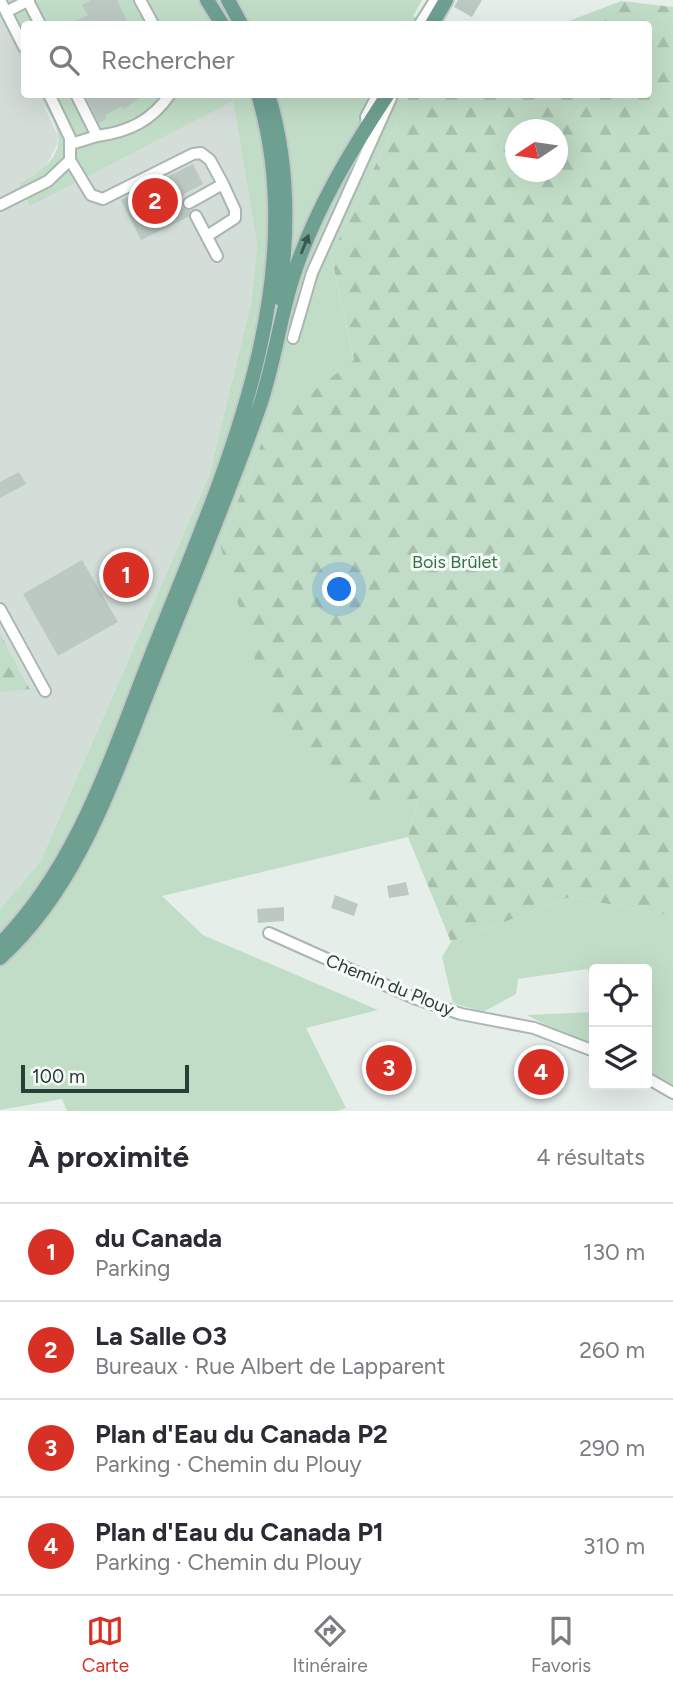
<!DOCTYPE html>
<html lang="fr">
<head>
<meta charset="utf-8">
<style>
  :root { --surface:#fff; --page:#f2f2f3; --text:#2b2b33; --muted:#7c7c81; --line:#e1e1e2; --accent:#d93025 }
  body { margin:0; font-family:Figtree,sans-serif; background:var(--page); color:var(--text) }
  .controls { position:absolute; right:21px; bottom:21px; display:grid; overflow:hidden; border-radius:7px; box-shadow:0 7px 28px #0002 }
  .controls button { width:63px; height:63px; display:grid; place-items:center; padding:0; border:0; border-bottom:2px solid var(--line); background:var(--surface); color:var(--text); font:35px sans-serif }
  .compass { position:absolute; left:505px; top:119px; width:63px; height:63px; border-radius:50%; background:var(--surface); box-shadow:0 7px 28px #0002; rotate:257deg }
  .scale { position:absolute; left:21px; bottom:18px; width:168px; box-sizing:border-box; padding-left:7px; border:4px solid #263f37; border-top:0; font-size:19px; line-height:24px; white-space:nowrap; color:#263f37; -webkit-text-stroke:5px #f7faf8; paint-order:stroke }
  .you { position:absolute; left:340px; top:590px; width:24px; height:24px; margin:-18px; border:5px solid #fff; border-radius:50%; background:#1a73e8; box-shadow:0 0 0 10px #1a73e833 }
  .badge { display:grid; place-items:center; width:46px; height:46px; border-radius:50%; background:var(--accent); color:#fff; font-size:23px; font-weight:700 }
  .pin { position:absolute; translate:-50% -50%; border:4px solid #fff; box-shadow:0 2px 7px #0006 }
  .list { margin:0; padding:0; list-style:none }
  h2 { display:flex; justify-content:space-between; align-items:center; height:91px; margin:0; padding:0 28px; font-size:30px }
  h2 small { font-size:23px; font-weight:400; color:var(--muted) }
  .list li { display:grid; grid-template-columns:46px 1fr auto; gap:21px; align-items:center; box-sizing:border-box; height:98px; padding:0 28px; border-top:2px solid var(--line) }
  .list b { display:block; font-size:26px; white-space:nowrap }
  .list p { margin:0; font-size:23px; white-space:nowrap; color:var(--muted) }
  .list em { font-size:23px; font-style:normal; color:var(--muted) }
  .icon { flex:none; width:38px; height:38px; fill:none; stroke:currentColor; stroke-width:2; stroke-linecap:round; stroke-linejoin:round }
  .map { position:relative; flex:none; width:673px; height:1111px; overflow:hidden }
  .search { position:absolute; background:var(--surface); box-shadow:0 7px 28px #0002; left:21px; right:21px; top:21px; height:77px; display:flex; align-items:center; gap:18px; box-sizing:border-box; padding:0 24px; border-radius:7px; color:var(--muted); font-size:26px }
  .sheet { height:483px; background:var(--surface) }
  nav { display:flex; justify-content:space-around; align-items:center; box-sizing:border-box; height:98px; border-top:2px solid var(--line); background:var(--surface); font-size:19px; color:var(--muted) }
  nav a { display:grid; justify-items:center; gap:4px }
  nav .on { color:var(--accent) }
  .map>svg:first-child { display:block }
</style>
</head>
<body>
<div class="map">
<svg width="673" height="1111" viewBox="0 0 673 1111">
  <defs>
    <pattern id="forest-firs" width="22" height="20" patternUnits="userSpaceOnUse" patternTransform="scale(1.75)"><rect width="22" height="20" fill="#c1ddc7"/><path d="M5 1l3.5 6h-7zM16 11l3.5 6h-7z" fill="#a6bfac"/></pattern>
  </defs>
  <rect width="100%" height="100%" fill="#e6eeea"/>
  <!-- built -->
  <path fill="#d4ded9" d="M0 16 24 66V94L39 95 58 136 57 145 42 173 104 168 66 95 233 101 257 245 251 303 209 476 40 862 0 909V692L30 688 0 633Z"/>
  <!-- grass -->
  <path fill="#c1ddc7" d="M0 0H422L413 16 429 24H24V66L0 16Z
    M39 95H410L331 255 354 361 269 425 220 545 236 593 419 797 408 837 162 896 203 935 378 1010 306 1028 346 1108 338 1111H67L62 1099 0 1110V909L40 862 209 476 251 303 257 245 233 101 30 206 19 184C36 175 62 159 58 135 56 122 45 107 39 95Z
    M570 897 673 916V1092L647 1078V969H594V984L587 969 518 979 516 994 483 1012 453 1003 442 957 451 942Z
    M594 1012V1050L527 1015Z"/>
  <!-- forest -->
  <path fill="url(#forest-firs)" fill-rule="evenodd" d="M621 1 673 7V916L570 897 451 942 408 837 419 798 375 804 272 715 220 545 269 425 354 360 331 255 410 95 648 94V24H561ZM516 130H558V172H516Z
    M0 633 30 689 0 692Z"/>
  <!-- building -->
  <path fill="#bcc9c3" d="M91 0H117L128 24H69L88 15 82 5Z
    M458 0H482L472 17 454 7Z
    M85 94H144L124 109 122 106 105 115 106 119 99 123Z
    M193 164 203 184 184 194 181 204 184 209 191 211 188 217 141 240 121 200Z
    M19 472 26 484 0 498V482Z
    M82 560 118 622 58 656 23 594Z
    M406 882 409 895 389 898 387 886Z
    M335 895 358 904 354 916 331 908Z
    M284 907V921L258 923 257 909Z"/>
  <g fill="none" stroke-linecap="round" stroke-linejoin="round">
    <defs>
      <path id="minor" d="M0 0 24 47
        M140 0 153 24
        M28 1 40 24
        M6 12 29 0
        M420 24 435 0
        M367 124 366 117 378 94
        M97 136C128 132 152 121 170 94
        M71 144 97 136 76 94
        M70 160 91 195 103 199 193 154 201 153 210 160 223 184 189 203
        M0 205 48 181 70 160V138L49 94
        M196 216 217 256
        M207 236 235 218V210L223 184
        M293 338 312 273 391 98
        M0 609 45 691
        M269 933 414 998 461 1014 534 1028 594 1051
        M647 1078 673 1093"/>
      <path id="major" d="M207 0 222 24
        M228 0 241 24
        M432 24 446 0
        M268 94C289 161 289 230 279 298
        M0 944C78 865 111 757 151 656 220 481 315 286 258 94
        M0 958C74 891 108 793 144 702 182 605 223 509 258 411 274 367 279 321 293 277 314 211 350 152 388 94"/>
    </defs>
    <!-- minor casing -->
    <use href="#minor" stroke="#a9b6b1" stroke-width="14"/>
    <!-- major casing -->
    <use href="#major" stroke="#c2c9c7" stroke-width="18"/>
    <!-- minor -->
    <use href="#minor" stroke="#fff" stroke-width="10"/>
    <!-- major -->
    <use href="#major" stroke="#6ea091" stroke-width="14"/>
  </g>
  <!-- one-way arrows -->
  <defs><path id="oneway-solid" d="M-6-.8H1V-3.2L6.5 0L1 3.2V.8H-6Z" transform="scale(1.75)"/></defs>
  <use fill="#38574e" href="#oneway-solid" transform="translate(305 244) rotate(-68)"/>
  <g text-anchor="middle" stroke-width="6" stroke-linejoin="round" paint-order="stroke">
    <!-- park labels -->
    <g font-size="18" fill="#327448" stroke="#f7faf8">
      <text x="455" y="568">Bois Brûlet</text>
    </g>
    <!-- street labels -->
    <g font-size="18" fill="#263f37" stroke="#f7faf8">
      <text transform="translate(390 985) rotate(22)" y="6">Chemin du Plouy</text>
    </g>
  </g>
</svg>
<div class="controls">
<button><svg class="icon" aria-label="locate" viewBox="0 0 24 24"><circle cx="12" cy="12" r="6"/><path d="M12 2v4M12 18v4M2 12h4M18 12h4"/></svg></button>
<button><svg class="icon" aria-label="layers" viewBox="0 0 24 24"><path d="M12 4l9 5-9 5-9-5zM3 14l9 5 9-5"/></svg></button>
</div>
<svg class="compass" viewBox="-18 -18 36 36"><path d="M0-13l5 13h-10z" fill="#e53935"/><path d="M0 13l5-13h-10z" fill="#7c7c81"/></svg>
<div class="scale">100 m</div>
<div class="you"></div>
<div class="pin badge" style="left:126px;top:575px">1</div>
<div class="pin badge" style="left:155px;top:201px">2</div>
<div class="pin badge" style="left:389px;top:1068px">3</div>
<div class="pin badge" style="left:541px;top:1072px">4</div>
<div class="search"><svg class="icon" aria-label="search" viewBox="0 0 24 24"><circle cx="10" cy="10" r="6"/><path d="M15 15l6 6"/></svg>Rechercher</div>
</div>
<section class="sheet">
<h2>À proximité<small>4 résultats</small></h2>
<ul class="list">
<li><span class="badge">1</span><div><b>du Canada</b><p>Parking</p></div><em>130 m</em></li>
<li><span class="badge">2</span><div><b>La Salle O3</b><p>Bureaux · Rue Albert de Lapparent</p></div><em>260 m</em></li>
<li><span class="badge">3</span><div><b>Plan d'Eau du Canada P2</b><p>Parking · Chemin du Plouy</p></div><em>290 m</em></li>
<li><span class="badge">4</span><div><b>Plan d'Eau du Canada P1</b><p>Parking · Chemin du Plouy</p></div><em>310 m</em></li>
</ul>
</section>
<nav>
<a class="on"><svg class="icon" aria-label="map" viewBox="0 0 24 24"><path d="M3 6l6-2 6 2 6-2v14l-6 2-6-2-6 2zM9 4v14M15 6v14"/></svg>Carte</a>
<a><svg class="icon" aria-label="directions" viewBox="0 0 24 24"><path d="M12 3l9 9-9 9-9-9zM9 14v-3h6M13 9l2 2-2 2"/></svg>Itinéraire</a>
<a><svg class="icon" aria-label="saved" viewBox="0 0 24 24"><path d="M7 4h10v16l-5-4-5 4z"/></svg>Favoris</a>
</nav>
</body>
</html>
